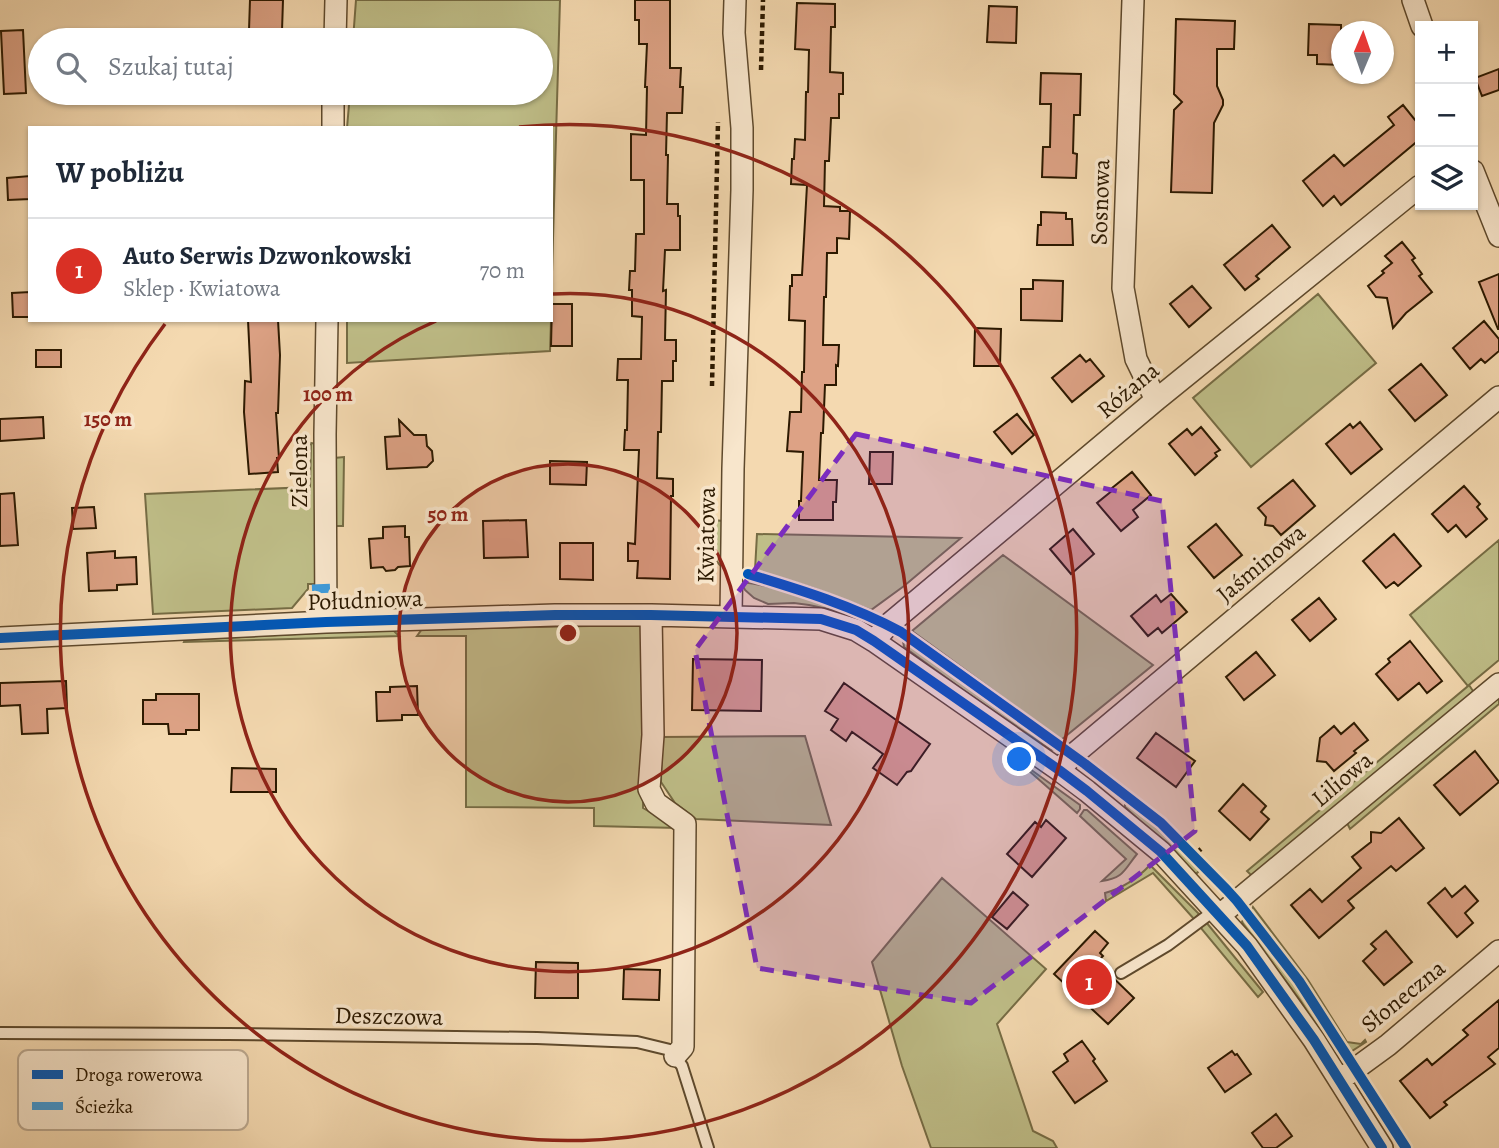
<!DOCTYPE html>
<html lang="pl">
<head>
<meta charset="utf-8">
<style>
  :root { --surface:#fff; --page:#f6f6f7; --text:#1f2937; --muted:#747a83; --line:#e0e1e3; --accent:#d93025 }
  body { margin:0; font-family:Alegreya,serif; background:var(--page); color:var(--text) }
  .controls { position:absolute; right:21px; top:21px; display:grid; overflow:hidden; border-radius:0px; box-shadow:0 2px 5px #0004 }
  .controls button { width:63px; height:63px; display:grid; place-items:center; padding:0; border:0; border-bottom:2px solid var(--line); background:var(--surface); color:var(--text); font:35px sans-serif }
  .compass { position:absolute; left:1331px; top:21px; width:63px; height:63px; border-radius:50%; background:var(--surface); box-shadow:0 2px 5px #0004; rotate:2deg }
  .you { position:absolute; left:1020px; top:760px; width:24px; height:24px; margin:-18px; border:5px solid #fff; border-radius:50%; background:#1a73e8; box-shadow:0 0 0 10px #1a73e833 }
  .badge { display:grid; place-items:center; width:46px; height:46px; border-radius:50%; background:var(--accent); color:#fff; font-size:23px; font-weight:700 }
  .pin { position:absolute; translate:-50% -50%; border:4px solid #fff; box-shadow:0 2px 7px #0006 }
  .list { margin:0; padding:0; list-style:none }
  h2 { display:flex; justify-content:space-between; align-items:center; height:91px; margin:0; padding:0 28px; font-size:30px }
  h2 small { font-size:23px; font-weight:400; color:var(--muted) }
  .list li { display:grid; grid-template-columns:46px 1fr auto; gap:21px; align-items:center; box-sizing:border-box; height:105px; padding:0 28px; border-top:2px solid var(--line) }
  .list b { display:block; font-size:26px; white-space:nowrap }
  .list p { margin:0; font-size:23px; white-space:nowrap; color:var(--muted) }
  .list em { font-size:23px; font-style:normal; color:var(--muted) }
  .icon { flex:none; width:38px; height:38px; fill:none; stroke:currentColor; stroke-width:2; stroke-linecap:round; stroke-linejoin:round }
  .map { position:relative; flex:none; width:1499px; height:1148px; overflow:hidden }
  .search { position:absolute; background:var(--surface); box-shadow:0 2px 5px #0004; left:28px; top:28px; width:525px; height:77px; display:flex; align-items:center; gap:18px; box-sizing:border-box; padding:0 24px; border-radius:38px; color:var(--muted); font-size:26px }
  .panel { position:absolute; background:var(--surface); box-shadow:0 2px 5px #0004; left:28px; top:126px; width:525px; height:196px; border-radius:0px }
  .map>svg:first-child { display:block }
</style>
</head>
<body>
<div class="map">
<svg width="1499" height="1148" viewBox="0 0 1499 1148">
  <rect width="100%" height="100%" fill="#f4d9b0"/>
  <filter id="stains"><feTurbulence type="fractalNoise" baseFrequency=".00286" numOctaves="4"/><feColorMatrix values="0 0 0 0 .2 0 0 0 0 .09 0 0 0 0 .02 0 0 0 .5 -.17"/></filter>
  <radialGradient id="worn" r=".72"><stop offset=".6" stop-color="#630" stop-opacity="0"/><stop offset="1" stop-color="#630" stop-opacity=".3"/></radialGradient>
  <!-- green -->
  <path fill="#bfbe88" stroke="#766c44" stroke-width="2" d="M356 0H560L551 306V128H347L350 93H541V40H353Z
    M1318 294 1376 363 1251 467 1193 398Z
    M347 320H551L550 351 347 363Z
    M311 443 317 444 316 584H308V589L292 608 153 614 145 494 310 487Z
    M344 457 343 526H333L334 458Z
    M712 520 723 521V568L710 555Z
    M757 534 961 538 904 586 871 610 813 588 755 570Z
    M1499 540V660L1469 685 1475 694 1252 876 1247 871 1468 686 1410 615Z
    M1003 555 1153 665 1061 740 912 631Z
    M741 582C785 587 826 603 867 620L837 611 809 605 794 603 768 604 754 598 745 590Z
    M644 625 642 633 643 808 678 828 594 826V808L466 807V636H417L422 629Z
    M392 629 399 636 184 642 185 640Z
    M903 641 1056 749 1051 750 963 690 904 647Z
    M1499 691V704L1350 829 1345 819Z
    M805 736 831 825 696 819 675 803 661 782 662 737Z
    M1030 769 1080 805V809L1077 813 1028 770Z
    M1125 801 1158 829 1200 870 1196 874 1125 807Z
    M1084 810H1087L1137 854C1124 870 1124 878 1102 881L1126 859 1080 816Z
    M1150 865 1199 914 1194 919 1153 873 1106 901 1105 893C1123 888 1137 879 1150 865Z
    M942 878 1046 969 997 1024 1033 1131 1053 1141 1057 1148H931L902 1066 872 962Z
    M1253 907 1308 980 1347 1042 1361 1044 1365 1040 1366 1042 1352 1051H1348L1301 977 1251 912Z
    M1244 918C1279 962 1314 1007 1341 1057L1334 1054 1300 1000 1244 925 1242 922Z
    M1206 922 1263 992 1258 997 1200 927Z"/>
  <!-- building -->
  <path fill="#dda285" stroke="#2c1900" stroke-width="2" d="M250 0H283L282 31 249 30Z
    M635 0H670V68H681L680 87H683L682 113H667L666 155H668L667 204H678V216H680V250H665L663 291 666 290 665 340H676V361H673V381H662L661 432H658L657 478 673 479V496H671L670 579 637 578 638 561H628V543L635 544 639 450H624L625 430H627L628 380H617L618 359H641L642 317 632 316V290H629L630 271H635L636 234H644V180H631V134L646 135 647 87H645L647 44H639V20H635Z
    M797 3 835 4V27H831L830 72 843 73V94H839V118H831L829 161H825L824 206 840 207V211H850L849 239 837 238V253H827L826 297H824L823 345H839L838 366 836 365V385H825L823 433H821L819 480H837L836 502H833V520H799V501H801L803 452 787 451 790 412H801L802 372H804L805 321 789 320 790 286H792V275H802L807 185 791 184 792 159H794L795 139 805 140 806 92H808L809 50 795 49Z
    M989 6 1017 7 1016 43 987 42Z
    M1176 19 1235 21 1234 49H1217V86L1223 100V105L1214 123 1212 193 1171 192 1174 110 1182 102 1174 94Z
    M1309 24 1341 25V65L1317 64V55H1308Z
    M23 30 26 93 4 94 1 31Z
    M1499 69V90L1482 96 1475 78Z
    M1041 73 1081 74 1080 115H1074L1073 153 1077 154 1076 178 1042 177 1043 147H1050L1051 104H1040Z
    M1403 105 1420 126V139L1341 205 1334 196 1323 206 1303 181 1334 155 1344 166 1394 125 1388 117Z
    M30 176V199L8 200 7 178Z
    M1041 212 1066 213V219H1072L1073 245H1037L1038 225H1041Z
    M1272 225 1290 247 1256 276 1259 279 1245 290 1224 265Z
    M1402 242 1415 258 1412 260 1422 274 1419 276 1432 292 1406 313 1393 328 1387 298 1376 297 1368 286 1384 273 1382 271 1392 263 1385 256Z
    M1499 274V329H1498L1479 282Z
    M1033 280 1063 281 1062 321 1021 320V289H1033Z
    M1192 286 1211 308 1189 327 1170 304Z
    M30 292V317H13L12 293Z
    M552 304H572V346H551Z
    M248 320H278L280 355 278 413H276L279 458H277L278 472 249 474 244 412 245 381 251 382Z
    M1484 321 1499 339V351L1485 363 1481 359 1470 369 1453 348Z
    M975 328 1001 329 1000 366H974Z
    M36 350H61V367H36Z
    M1080 355 1086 362 1090 359 1104 376 1072 402 1052 378Z
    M1421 364 1447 395 1415 421 1389 390Z
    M1017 414 1034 435 1012 454 994 432Z
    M43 417 44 438 0 441V419Z
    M399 420 414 435H426L427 446 432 451 433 461 427 467 387 469 385 437 400 436Z
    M1360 422 1382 449 1351 474 1326 444 1350 424 1353 428Z
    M1201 427 1220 450 1215 453 1217 456 1195 475 1169 444 1187 429 1192 435Z
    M870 452H893L892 484H869Z
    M550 461 587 462 586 485 550 484Z
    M1132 472 1151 495 1133 510 1138 517 1121 531 1097 503 1113 490 1112 488Z
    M1293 480 1315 506 1281 535 1273 526 1265 525 1266 517 1258 508Z
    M1464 486 1480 504 1477 507 1487 519 1466 537 1456 525 1448 532 1432 514Z
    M14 493 18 545 0 546V494Z
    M94 507 96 528 73 529 72 508Z
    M526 520 528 557 484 558 483 521Z
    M1216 524 1242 555 1214 578 1188 547Z
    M405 526V537H409L410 566 398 567 395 570 386 571 383 567 371 568 369 539 383 538V527Z
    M1073 529 1094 554 1071 574 1050 549Z
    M1394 534 1421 566 1398 586 1394 582 1386 588 1363 561Z
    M560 543H593V580L560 579Z
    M115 551V558L136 557 137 584 117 585V590L89 591 87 553Z
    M1171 594 1187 612 1162 633 1158 628 1148 636 1131 616 1156 595 1161 602Z
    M1319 598 1336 619 1310 641 1292 620Z
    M1410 641 1442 681 1427 693 1419 683 1398 700 1376 674 1390 662 1388 659Z
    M1256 652 1275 675 1244 700 1226 677Z
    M693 659 762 660 761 711 692 710Z
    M66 681 67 708 47 709 48 733 22 734 20 705 0 706V683Z
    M844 683 930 744 911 771 907 772 897 785 873 768 883 754 852 732 846 741 831 730 838 719 825 711Z
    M417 686 418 715H402V720L377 721 376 692H390V687Z
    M156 694H199V730H186V734H169L168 724H143V700H156Z
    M1354 723 1368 740 1354 751 1356 753 1334 771 1326 762 1317 761 1320 738 1334 726 1341 734Z
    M1156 733 1195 761 1176 787 1137 758Z
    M1475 751 1499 782 1460 815 1434 785Z
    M232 768 276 769V792H231Z
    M1243 784 1266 806 1261 812 1269 819 1250 840 1219 811Z
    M1399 818 1424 848 1396 871 1391 866 1348 901 1354 908 1319 938 1291 905 1310 889 1322 902 1361 868 1352 857 1371 842V832L1381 833Z
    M1046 820 1066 838 1032 877 1007 854 1035 822 1041 827Z
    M1465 886 1478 901 1465 913 1473 923 1457 937 1428 903 1445 888 1452 897Z
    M1013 892 1028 905 1007 929 992 917Z
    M1095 931 1108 943 1100 953 1103 956 1097 962 1134 998 1108 1024 1054 974Z
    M1386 931 1412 962 1384 985 1363 961 1376 949 1371 944Z
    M536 962 578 963V998H535Z
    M624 969 660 970 659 1000 623 999Z
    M1499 1000V1048L1488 1057 1495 1064 1444 1102 1447 1105 1430 1118 1400 1081 1427 1059 1432 1065 1468 1035 1463 1030Z
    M1082 1041 1095 1059 1093 1061 1107 1081 1075 1103 1053 1072 1068 1061 1064 1054Z
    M1232 1051 1235 1055 1237 1054 1251 1074 1225 1092 1208 1068Z
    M1276 1114 1292 1136 1276 1148H1263L1252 1133Z"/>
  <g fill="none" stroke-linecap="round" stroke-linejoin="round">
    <defs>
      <path id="service" d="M1121 973 1168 945 1215 910
        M0 1033 228 1034 537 1038 637 1042 670 1050 682 1066 708 1148"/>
      <path id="minor" d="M1133 0 1123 288 1136 359 1156 400
        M1413 0 1422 26
        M335 40 336 0
        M333 128V93
        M1473 171 1499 236
        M651 615 653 735 649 789 656 803 685 824 683 1047 675 1056
        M731 616 733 469 742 190V128L734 33 735 0
        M326 622 325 434 327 320
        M0 638 326 622 555 615H651L821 619 856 630 874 641 1059 770 1087 791 1161 852 1247 946 1314 1040 1382 1148
        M874 641 888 625 1156 400 1420 186
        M1059 770 1073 755 1499 397
        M1220 915 1499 684
        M1340 1080 1388 1045 1499 951"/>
    </defs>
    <!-- service casing -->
    <use href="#service" stroke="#5e492c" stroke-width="14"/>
    <!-- minor casing -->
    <use href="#minor" stroke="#5e492c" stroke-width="24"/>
    <!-- path -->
    <path stroke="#2c1900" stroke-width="4.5" stroke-dasharray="5 3.5" stroke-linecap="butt" d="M761 70 763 0
      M712 386 718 122
      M1193 856 1201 849"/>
    <!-- service -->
    <use href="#service" stroke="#f8e6cc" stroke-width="10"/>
    <!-- minor -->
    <use href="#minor" stroke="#f8e6cc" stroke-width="21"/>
    <!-- quiet -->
    <path stroke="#3d9bdc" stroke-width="9" stroke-dasharray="18 9" stroke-linecap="butt" d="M312 589 337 588"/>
    <defs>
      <path id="cycleway" d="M748 574C801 590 853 606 901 632L1085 764 1161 823 1227 890 1237 901 1299 981 1406 1148
        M0 638 326 622 555 615H651L821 619 856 630 874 641 1059 770 1087 791 1161 852 1247 946 1314 1040 1382 1148"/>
    </defs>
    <!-- cycleway casing -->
    <use href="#cycleway" stroke="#f8e6cc" stroke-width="15"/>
    <!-- cycleway -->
    <use href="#cycleway" stroke="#0057b8" stroke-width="10"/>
  </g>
  <!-- marked area -->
  <path fill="#7b2cbf" fill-opacity="0.2" stroke="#7b2cbf" stroke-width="5" stroke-dasharray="14 9" stroke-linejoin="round" d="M856 434 1162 501 1195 831 971 1003 757 968 695 650Z"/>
  <!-- distance rings -->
  <circle cx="568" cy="633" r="169" fill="#8f2418" fill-opacity=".12"/>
  <g fill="none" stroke="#8f2418" stroke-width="3.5">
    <circle cx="568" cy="633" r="169"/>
    <path d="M553 294A339 339 0 1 1 436 321"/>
    <path d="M519 127A508 508 0 1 1 165 324"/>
  </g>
  <g text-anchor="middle" stroke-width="7" stroke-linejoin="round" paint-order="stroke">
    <!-- street labels -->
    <g font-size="24" fill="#2c1900" stroke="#f8e6cc">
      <text transform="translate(1100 202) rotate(-88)" y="8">Sosnowa</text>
      <text transform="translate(1128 390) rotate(-40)" y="8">Różana</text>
      <text transform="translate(299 471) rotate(-90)" y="8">Zielona</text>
      <text transform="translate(706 535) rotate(-89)" y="8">Kwiatowa</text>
      <text transform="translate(1261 563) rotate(-40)" y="8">Jaśminowa</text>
      <text transform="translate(365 600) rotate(-2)" y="8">Południowa</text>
      <text transform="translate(1342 779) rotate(-40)" y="8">Liliowa</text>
      <text transform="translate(1403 996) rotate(-39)" y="8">Słoneczna</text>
      <text transform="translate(389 1016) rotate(1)" y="8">Deszczowa</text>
    </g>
  </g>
  <!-- legend -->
  <rect x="18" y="1050" width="230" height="80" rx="10" fill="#f8e6cc" stroke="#bba88f" stroke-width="2"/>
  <rect x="32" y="1070" width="31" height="9" fill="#0057b8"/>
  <rect x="32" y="1102" width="31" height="8" fill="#3d9bdc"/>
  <g font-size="19" fill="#2c1900">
    <text x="75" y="1081">Droga rowerowa</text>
    <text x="75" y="1113">Ścieżka</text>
  </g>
  <circle cx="568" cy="633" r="10" fill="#8f2418" stroke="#f8e6cc" stroke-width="3.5"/>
  <g font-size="21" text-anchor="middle" font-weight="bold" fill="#8f2418" stroke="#f8e6cc" stroke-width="7" stroke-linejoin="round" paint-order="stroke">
    <text x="328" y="401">100 m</text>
    <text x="108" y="426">150 m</text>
    <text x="448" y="521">50 m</text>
  </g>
  <rect width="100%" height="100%" filter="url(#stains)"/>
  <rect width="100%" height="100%" fill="url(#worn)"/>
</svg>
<div class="controls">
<button>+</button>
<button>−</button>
<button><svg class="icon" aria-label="layers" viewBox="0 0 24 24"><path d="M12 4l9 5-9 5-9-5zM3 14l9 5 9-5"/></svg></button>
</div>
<svg class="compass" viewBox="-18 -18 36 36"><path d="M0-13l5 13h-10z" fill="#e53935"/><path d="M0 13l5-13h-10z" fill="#747a83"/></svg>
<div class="you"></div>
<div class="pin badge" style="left:1089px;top:982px">1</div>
<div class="search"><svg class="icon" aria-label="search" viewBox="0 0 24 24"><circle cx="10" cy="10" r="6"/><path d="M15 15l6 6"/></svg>Szukaj tutaj</div>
<section class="panel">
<h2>W pobliżu<small></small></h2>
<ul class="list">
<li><span class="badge">1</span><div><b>Auto Serwis Dzwonkowski</b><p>Sklep · Kwiatowa</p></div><em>70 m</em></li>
</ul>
</section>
</div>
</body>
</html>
